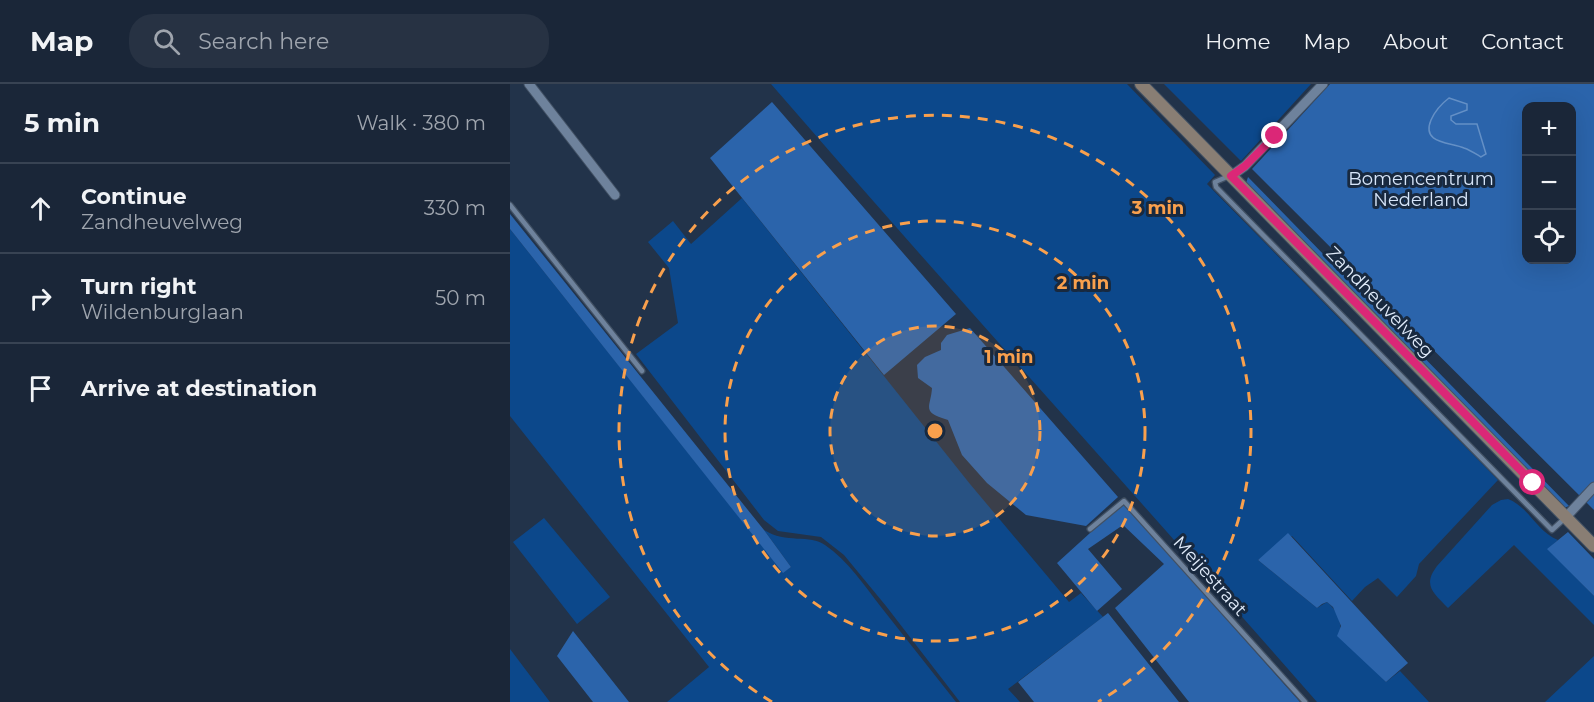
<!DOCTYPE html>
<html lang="en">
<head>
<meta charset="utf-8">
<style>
  :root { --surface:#1a2638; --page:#273243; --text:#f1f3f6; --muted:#9fa5ae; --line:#384353 }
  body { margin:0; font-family:Montserrat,sans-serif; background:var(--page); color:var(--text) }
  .controls { position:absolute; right:18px; top:18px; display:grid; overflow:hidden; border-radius:12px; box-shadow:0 6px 24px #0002 }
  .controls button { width:54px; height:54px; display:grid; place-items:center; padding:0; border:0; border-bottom:2px solid var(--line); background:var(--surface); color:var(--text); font:30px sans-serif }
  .stop { position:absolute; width:18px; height:18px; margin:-14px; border:4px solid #db2777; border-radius:50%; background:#fff }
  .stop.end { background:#db2777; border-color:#fff; box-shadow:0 2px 6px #0008 }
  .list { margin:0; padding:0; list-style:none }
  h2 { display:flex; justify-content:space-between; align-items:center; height:78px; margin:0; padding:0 24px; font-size:26px }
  h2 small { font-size:20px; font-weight:400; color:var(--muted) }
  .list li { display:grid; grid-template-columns:39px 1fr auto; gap:18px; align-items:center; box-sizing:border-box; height:90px; padding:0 24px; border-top:2px solid var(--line) }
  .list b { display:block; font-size:22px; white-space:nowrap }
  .list p { margin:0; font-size:20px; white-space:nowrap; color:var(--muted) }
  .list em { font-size:20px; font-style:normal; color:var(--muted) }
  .icon { flex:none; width:33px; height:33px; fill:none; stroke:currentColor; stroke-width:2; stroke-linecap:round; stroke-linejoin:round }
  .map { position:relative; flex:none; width:1084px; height:618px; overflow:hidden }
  header { display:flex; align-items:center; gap:36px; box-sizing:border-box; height:84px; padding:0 30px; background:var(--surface); border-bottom:2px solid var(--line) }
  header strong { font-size:28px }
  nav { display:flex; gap:33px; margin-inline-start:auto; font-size:21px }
  .search { width:420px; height:54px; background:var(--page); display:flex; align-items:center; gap:15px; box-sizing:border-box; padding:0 21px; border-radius:24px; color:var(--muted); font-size:22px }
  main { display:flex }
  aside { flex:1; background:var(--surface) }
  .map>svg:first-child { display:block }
</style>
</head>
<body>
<header>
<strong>Map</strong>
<div class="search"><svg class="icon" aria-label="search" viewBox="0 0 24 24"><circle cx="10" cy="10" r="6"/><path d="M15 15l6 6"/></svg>Search here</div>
<nav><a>Home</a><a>Map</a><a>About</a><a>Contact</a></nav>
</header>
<main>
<aside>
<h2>5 min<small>Walk · 380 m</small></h2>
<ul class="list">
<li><svg class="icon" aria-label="ahead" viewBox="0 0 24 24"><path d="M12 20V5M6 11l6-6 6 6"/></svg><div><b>Continue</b><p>Zandheuvelweg</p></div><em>330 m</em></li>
<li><svg class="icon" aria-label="right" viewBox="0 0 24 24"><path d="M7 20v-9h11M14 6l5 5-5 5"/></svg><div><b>Turn right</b><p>Wildenburglaan</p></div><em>50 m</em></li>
<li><svg class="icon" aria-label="arrive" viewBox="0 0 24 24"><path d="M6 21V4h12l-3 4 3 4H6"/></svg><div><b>Arrive at destination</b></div></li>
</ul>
</aside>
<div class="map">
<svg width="1084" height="618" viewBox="0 0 1084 618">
  <rect width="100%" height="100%" fill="#22334a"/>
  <!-- green -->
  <path fill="#0c488b" d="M261 0H617L705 91 697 100 988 396 909 480 906 492 887 513 868 494 855 503 842 517 782 452 748 476 807 524 817 518C826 525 832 537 830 548L876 598 890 587 919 618H807C626 411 441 208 261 0Z
    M654 0H801L731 77Z
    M232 114 460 400 559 518 571 509 593 533 498 605 510 618H450L376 522 334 471 311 453 268 447 254 436 126 270 168 239 159 184 138 158 163 137 181 160Z
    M0 145 273 488 281 483 254 446C276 460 300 450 315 461 338 477 354 501 371 523 396 555 421 586 446 618H157L199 583 0 332Z
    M998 415C1019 423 1027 448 1048 456L1038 465 1084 512V541L1004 461 938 524C924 509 912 502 927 482L982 421 991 416Z
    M34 434 100 513 67 540 3 458Z
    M0 565 40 618H0Z
    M1084 572V618H1035Z"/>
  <!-- forest -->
  <path fill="#2b64ab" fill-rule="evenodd" d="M820 0H1084V426L742 85ZM1017 22H1062V176H1017Z
    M262 18 446 230 374 291 200 74Z
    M738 93 1059 422 1054 424 736 99Z
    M0 130 254 446 281 483 273 489 0 145Z
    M460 244 608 413 576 442 516 431 477 399 452 371 438 336C410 328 421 323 422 304L408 294 407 281 415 273 431 266V259L437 251Z
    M613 419 790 618H679L605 524 654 480 613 441 578 465 612 505 587 527 547 479Z
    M1058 448 1084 475V512L1037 465Z
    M778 449 898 579 876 598 827 552 831 542 823 523 817 518 812 520 807 524 748 476Z
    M598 529 669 618H524L508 598Z
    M63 547 119 618H83L47 572Z"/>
  <!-- water -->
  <path fill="#2f68af" stroke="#6490c6" stroke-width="1.5" d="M939 14 957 20V26L941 32V36L946 40H967L976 70 971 73C966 70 960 66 954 64 940 58 911 60 921 36 925 27 931 20 939 14Z"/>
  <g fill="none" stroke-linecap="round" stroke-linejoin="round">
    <defs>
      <path id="lane" d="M719 92 705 98 706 103 1042 446 1054 435
        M0 121 132 287
        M580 445 614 417 795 618"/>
      <path id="street" d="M19 0 105 111
        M721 92 735 82 813 0
        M1056 433 1084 403"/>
      <path id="secondary" d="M631 0 1084 462"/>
    </defs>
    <!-- lane casing -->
    <use href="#lane" stroke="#425164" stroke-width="7"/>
    <!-- street casing -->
    <use href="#street" stroke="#425164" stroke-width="11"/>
    <!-- secondary casing -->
    <use href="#secondary" stroke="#425164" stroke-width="14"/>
    <!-- lane -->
    <use href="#lane" stroke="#6e829c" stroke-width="4.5"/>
    <!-- street -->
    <use href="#street" stroke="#6e829c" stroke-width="9"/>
    <!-- secondary -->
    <use href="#secondary" stroke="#897e74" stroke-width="12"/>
  </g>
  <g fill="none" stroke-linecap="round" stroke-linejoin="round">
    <!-- route -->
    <path stroke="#db2777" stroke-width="8" d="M765 52 735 82 721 92 1023 399"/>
  </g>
  <!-- distance rings -->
  <circle cx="425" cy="347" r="105" fill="#f9a04d" fill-opacity=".12"/>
  <g fill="none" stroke="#f9a04d" stroke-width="3" stroke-dasharray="10 8">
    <circle cx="425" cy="347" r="105"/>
    <circle cx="425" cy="347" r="210"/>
    <path d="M262 618A316 316 0 1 1 588 618"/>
  </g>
  <g text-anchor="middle" stroke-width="6" stroke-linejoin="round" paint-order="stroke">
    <!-- park labels -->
    <g font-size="18" fill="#d7e6fa" stroke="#18293f">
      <text x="911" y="101">Bomencentrum<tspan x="911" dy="21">Nederland</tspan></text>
    </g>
    <!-- street labels -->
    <g font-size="18" fill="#e1ecfb" stroke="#18293f">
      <text transform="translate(870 218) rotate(46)" y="6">Zandheuvelweg</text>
      <text transform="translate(700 492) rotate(48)" y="6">Meijestraat</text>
    </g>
  </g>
  <circle cx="425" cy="347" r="9" fill="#f9a04d" stroke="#18293f" stroke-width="3"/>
  <g font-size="18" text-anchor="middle" font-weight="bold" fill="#f9a04d" stroke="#18293f" stroke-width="6" stroke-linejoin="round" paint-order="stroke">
    <text x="648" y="130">3 min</text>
    <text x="573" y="205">2 min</text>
    <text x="499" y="279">1 min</text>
  </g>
</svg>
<div class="controls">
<button>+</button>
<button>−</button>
<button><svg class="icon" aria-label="locate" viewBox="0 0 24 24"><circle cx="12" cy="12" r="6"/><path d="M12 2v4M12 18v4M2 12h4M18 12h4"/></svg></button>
</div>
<div class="stop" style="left:1023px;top:399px"></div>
<div class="stop end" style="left:765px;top:52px"></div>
</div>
</main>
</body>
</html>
